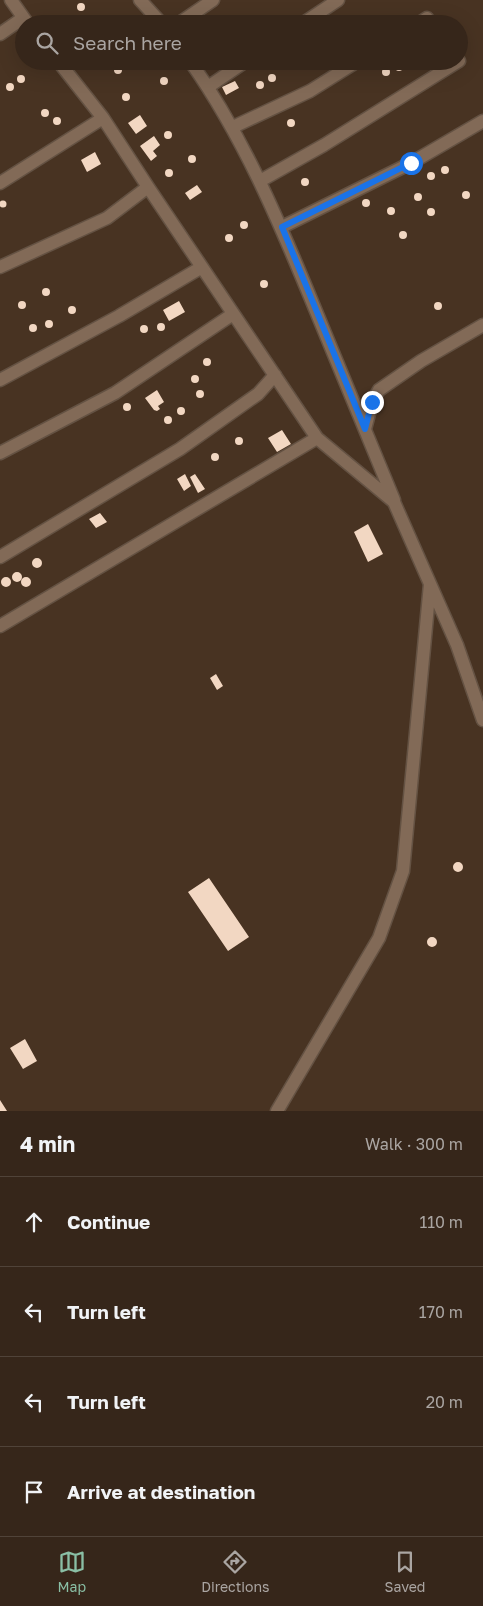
<!DOCTYPE html>
<html lang="en">
<head>
<meta charset="utf-8">
<style>
  :root { --surface:#36261a; --page:#3d2e23; --text:#f1f3f6; --muted:#aaa5a2; --line:#504339; --accent:#8abfa5 }
  body { margin:0; font-family:"Golos Text",sans-serif; background:var(--page); color:var(--text) }
  .stop { position:absolute; width:15px; height:15px; margin:-11px; border:4px solid #1a73e8; border-radius:50%; background:#fff }
  .stop.end { background:#1a73e8; border-color:#fff; box-shadow:0 1px 5px #0008 }
  .list { margin:0; padding:0; list-style:none }
  h2 { display:flex; justify-content:space-between; align-items:center; height:65px; margin:0; padding:0 20px; font-size:21px }
  h2 small { font-size:16px; font-weight:400; color:var(--muted) }
  .list li { display:grid; grid-template-columns:32px 1fr auto; gap:15px; align-items:center; box-sizing:border-box; height:90px; padding:0 20px; border-top:1px solid var(--line) }
  .list b { display:block; font-size:19px; white-space:nowrap }
  .list em { font-size:16px; font-style:normal; color:var(--muted) }
  .icon { flex:none; width:28px; height:28px; fill:none; stroke:currentColor; stroke-width:2; stroke-linecap:round; stroke-linejoin:round }
  .map { position:relative; flex:none; width:483px; height:1111px; overflow:hidden }
  .search { position:absolute; background:var(--surface); box-shadow:0 5px 20px #0002; left:15px; right:15px; top:15px; height:55px; display:flex; align-items:center; gap:12px; box-sizing:border-box; padding:0 18px; border-radius:28px; color:var(--muted); font-size:19px }
  .sheet { height:425px; background:var(--surface) }
  nav { display:flex; justify-content:space-around; align-items:center; box-sizing:border-box; height:70px; border-top:1px solid var(--line); background:var(--surface); font-size:14px; color:var(--muted) }
  nav a { display:grid; justify-items:center; gap:2px }
  nav .on { color:var(--accent) }
  .map>svg:first-child { display:block }
</style>
</head>
<body>
<div class="map">
<svg width="483" height="1111" viewBox="0 0 483 1111">
  <rect width="100%" height="100%" fill="#483322"/>
  <!-- building -->
  <path fill="#f2d7c2" d="M77 7a4 4 0 1 1 8 0a4 4 0 1 1-8 0Z
    M246 20a4 4 0 1 1 8 0a4 4 0 1 1-8 0Z
    M131 66a4 4 0 1 1 8 0a4 4 0 1 1-8 0Z
    M395 67a4 4 0 1 1 8 0a4 4 0 1 1-8 0Z
    M114 70a4 4 0 1 1 8 0a4 4 0 1 1-8 0Z
    M382 72a4 4 0 1 1 8 0a4 4 0 1 1-8 0Z
    M268 78a4 4 0 1 1 8 0a4 4 0 1 1-8 0Z
    M17 79a4 4 0 1 1 8 0a4 4 0 1 1-8 0Z
    M160 81a4 4 0 1 1 8 0a4 4 0 1 1-8 0Z
    M235 81 239 88 226 95 222 87Z
    M256 85a4 4 0 1 1 8 0a4 4 0 1 1-8 0Z
    M6 87a4 4 0 1 1 8 0a4 4 0 1 1-8 0Z
    M122 97a4 4 0 1 1 8 0a4 4 0 1 1-8 0Z
    M41 113a4 4 0 1 1 8 0a4 4 0 1 1-8 0Z
    M140 115 147 126 136 134 128 123Z
    M53 121a4 4 0 1 1 8 0a4 4 0 1 1-8 0Z
    M287 123a4 4 0 1 1 8 0a4 4 0 1 1-8 0Z
    M164 135a4 4 0 1 1 8 0a4 4 0 1 1-8 0Z
    M154 136 160 145 153 151 157 156 151 161 140 146Z
    M95 152 101 164 87 172 81 160Z
    M188 159a4 4 0 1 1 8 0a4 4 0 1 1-8 0Z
    M441 170a4 4 0 1 1 8 0a4 4 0 1 1-8 0Z
    M165 173a4 4 0 1 1 8 0a4 4 0 1 1-8 0Z
    M427 176a4 4 0 1 1 8 0a4 4 0 1 1-8 0Z
    M301 182a4 4 0 1 1 8 0a4 4 0 1 1-8 0Z
    M197 185 202 192 190 200 185 193Z
    M462 195a4 4 0 1 1 8 0a4 4 0 1 1-8 0Z
    M414 197a4 4 0 1 1 8 0a4 4 0 1 1-8 0Z
    M362 203a4 4 0 1 1 8 0a4 4 0 1 1-8 0Z
    M-0.5 204a3.5 3.5 0 1 1 7 0a3.5 3.5 0 1 1-7 0Z
    M387 211a4 4 0 1 1 8 0a4 4 0 1 1-8 0Z
    M427 212a4 4 0 1 1 8 0a4 4 0 1 1-8 0Z
    M240 225a4 4 0 1 1 8 0a4 4 0 1 1-8 0Z
    M399 235a4 4 0 1 1 8 0a4 4 0 1 1-8 0Z
    M225 238a4 4 0 1 1 8 0a4 4 0 1 1-8 0Z
    M260 284a4 4 0 1 1 8 0a4 4 0 1 1-8 0Z
    M42 292a4 4 0 1 1 8 0a4 4 0 1 1-8 0Z
    M179 301 185 312 169 321 163 310Z
    M18 305a4 4 0 1 1 8 0a4 4 0 1 1-8 0Z
    M434 306a4 4 0 1 1 8 0a4 4 0 1 1-8 0Z
    M68 310a4 4 0 1 1 8 0a4 4 0 1 1-8 0Z
    M45 324a4 4 0 1 1 8 0a4 4 0 1 1-8 0Z
    M157 327a4 4 0 1 1 8 0a4 4 0 1 1-8 0Z
    M29 328a4 4 0 1 1 8 0a4 4 0 1 1-8 0Z
    M140 329a4 4 0 1 1 8 0a4 4 0 1 1-8 0Z
    M203 362a4 4 0 1 1 8 0a4 4 0 1 1-8 0Z
    M191 379a4 4 0 1 1 8 0a4 4 0 1 1-8 0Z
    M157 390 164 402 158 406 160 409 157 411 154 410 145 398Z
    M196 394a4 4 0 1 1 8 0a4 4 0 1 1-8 0Z
    M123 407a4 4 0 1 1 8 0a4 4 0 1 1-8 0Z
    M177 411a4 4 0 1 1 8 0a4 4 0 1 1-8 0Z
    M164 420a4 4 0 1 1 8 0a4 4 0 1 1-8 0Z
    M282 430 291 444 277 452 268 438Z
    M235 441a4 4 0 1 1 8 0a4 4 0 1 1-8 0Z
    M211 457a4 4 0 1 1 8 0a4 4 0 1 1-8 0Z
    M185 474 191 486 184 491 177 479Z
    M195 474 205 489 198 493 190 477Z
    M100 513 107 522 96 528 89 519Z
    M368 524 383 554 368 562 354 532Z
    M32 563a5 5 0 1 1 10 0a5 5 0 1 1-10 0Z
    M12 577a5 5 0 1 1 10 0a5 5 0 1 1-10 0Z
    M21 582a5 5 0 1 1 10 0a5 5 0 1 1-10 0Z
    M1 582a5 5 0 1 1 10 0a5 5 0 1 1-10 0Z
    M216 674 223 686 217 690 210 678Z
    M453 867a5 5 0 1 1 10 0a5 5 0 1 1-10 0Z
    M209 878 249 937 228 951 188 892Z
    M427 942a5 5 0 1 1 10 0a5 5 0 1 1-10 0Z
    M25 1039 37 1061 23 1069 10 1048Z
    M0 1100 7 1111H0Z"/>
  <g fill="none" stroke-linecap="round" stroke-linejoin="round">
    <defs>
      <path id="minor" d="M11 0 28 24
        M140 0 162 24
        M178 24 213 0
        M302 24 338 0
        M418 24 427 18
        M0 34 23 18
        M58 61 103 118 148 187 317 438 394 502 457 645 483 720
        M190 61C243 136 278 219 313 304 340 369 367 435 394 500
        M208 87 246 61
        M233 127 310 91 358 61
        M260 181 324 145 459 61
        M0 183 103 118
        M282 227 411 163 483 121
        M0 267 107 218 148 187
        M0 380 119 316 202 267
        M365 429 372 402 379 390 421 361 483 325
        M0 453 115 393 233 314
        M0 557 180 449 258 394 275 375
        M0 626 317 438
        M277 1111 379 938 403 871 430 584"/>
    </defs>
    <!-- minor casing -->
    <use href="#minor" stroke="#645243" stroke-width="15"/>
    <!-- minor -->
    <use href="#minor" stroke="#826a57" stroke-width="12"/>
  </g>
  <g fill="none" stroke-linecap="round" stroke-linejoin="round">
    <!-- route -->
    <path stroke="#1a73e8" stroke-width="6" d="M372 402 365 429 282 227 411 163"/>
  </g>
</svg>
<div class="stop" style="left:411px;top:163px"></div>
<div class="stop end" style="left:372px;top:402px"></div>
<div class="search"><svg class="icon" aria-label="search" viewBox="0 0 24 24"><circle cx="10" cy="10" r="6"/><path d="M15 15l6 6"/></svg>Search here</div>
</div>
<section class="sheet">
<h2>4 min<small>Walk · 300 m</small></h2>
<ul class="list">
<li><svg class="icon" aria-label="ahead" viewBox="0 0 24 24"><path d="M12 20V5M6 11l6-6 6 6"/></svg><div><b>Continue</b></div><em>110 m</em></li>
<li><svg class="icon" aria-label="left" viewBox="0 0 24 24"><path d="M17 20v-9H6M10 6l-5 5 5 5"/></svg><div><b>Turn left</b></div><em>170 m</em></li>
<li><svg class="icon" aria-label="left" viewBox="0 0 24 24"><path d="M17 20v-9H6M10 6l-5 5 5 5"/></svg><div><b>Turn left</b></div><em>20 m</em></li>
<li><svg class="icon" aria-label="arrive" viewBox="0 0 24 24"><path d="M6 21V4h12l-3 4 3 4H6"/></svg><div><b>Arrive at destination</b></div></li>
</ul>
</section>
<nav>
<a class="on"><svg class="icon" aria-label="map" viewBox="0 0 24 24"><path d="M3 6l6-2 6 2 6-2v14l-6 2-6-2-6 2zM9 4v14M15 6v14"/></svg>Map</a>
<a><svg class="icon" aria-label="directions" viewBox="0 0 24 24"><path d="M12 3l9 9-9 9-9-9zM9 14v-3h6M13 9l2 2-2 2"/></svg>Directions</a>
<a><svg class="icon" aria-label="saved" viewBox="0 0 24 24"><path d="M7 4h10v16l-5-4-5 4z"/></svg>Saved</a>
</nav>
</body>
</html>
